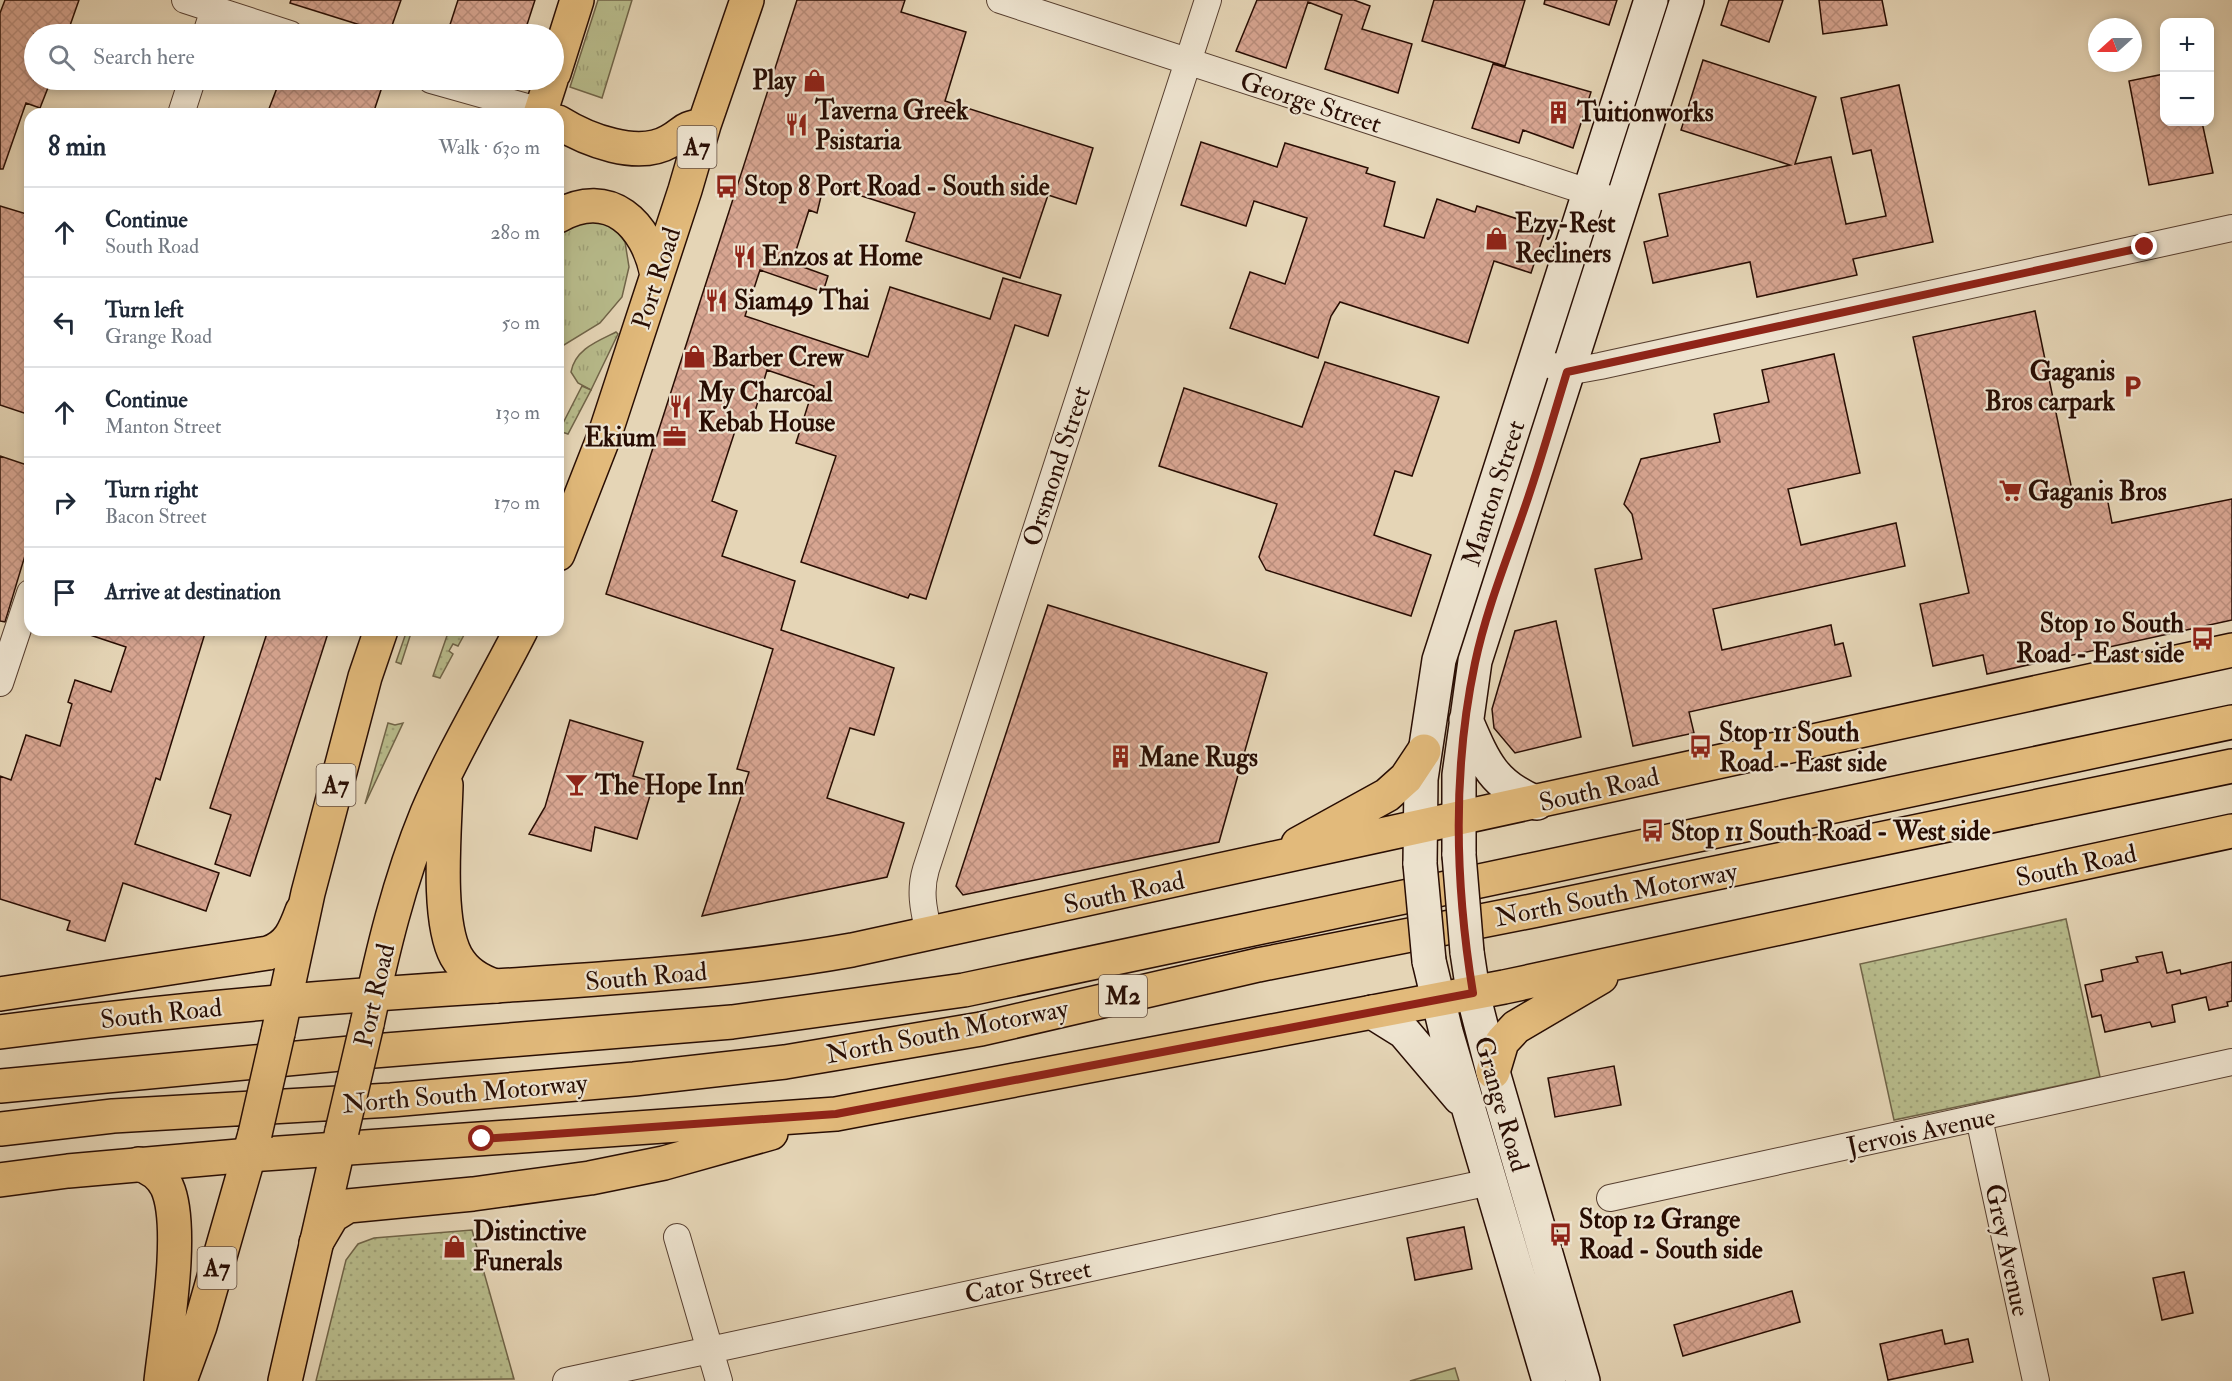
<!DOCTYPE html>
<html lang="en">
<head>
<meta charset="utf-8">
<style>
  :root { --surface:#fff; --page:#f6f6f7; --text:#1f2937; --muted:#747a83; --line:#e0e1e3 }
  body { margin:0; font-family:"IM FELL Double Pica",serif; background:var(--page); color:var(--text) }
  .controls { position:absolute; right:18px; top:18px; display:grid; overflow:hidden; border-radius:12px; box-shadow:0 3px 9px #0003 }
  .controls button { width:54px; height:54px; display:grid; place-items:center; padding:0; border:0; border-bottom:2px solid var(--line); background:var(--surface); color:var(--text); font:30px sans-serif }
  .compass { position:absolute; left:2088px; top:18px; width:54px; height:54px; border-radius:50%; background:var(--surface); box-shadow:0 3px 9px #0003; rotate:249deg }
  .stop { position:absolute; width:18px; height:18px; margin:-14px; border:4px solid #8f2418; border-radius:50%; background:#fff }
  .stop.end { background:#8f2418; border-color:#fff; box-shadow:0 2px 6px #0008 }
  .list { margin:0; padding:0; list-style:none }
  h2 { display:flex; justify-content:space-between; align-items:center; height:78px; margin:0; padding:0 24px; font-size:26px }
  h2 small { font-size:20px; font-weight:400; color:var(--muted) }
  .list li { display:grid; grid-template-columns:39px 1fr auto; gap:18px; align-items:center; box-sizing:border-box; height:90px; padding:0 24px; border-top:2px solid var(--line) }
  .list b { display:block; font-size:22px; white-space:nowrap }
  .list p { margin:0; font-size:20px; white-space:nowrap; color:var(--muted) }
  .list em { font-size:20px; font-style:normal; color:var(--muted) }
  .icon { flex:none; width:33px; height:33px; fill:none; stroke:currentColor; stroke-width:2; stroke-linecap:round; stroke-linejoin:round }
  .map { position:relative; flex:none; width:2232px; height:1381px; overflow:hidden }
  .search { position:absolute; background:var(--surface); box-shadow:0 3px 9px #0003; left:24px; top:24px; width:540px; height:66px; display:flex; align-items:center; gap:15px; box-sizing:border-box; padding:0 21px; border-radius:33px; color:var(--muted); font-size:22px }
  .panel { position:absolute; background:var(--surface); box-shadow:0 3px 9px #0003; left:24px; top:108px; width:540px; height:528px; border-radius:18px }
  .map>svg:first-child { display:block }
</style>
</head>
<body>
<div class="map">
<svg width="2232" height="1381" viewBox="0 0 2232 1381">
  <defs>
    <pattern id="grass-tufts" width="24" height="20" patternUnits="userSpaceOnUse" patternTransform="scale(1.5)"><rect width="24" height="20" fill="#b8bc8c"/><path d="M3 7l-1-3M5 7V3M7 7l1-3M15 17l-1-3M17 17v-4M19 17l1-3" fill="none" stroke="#9ea077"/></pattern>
    <pattern id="park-dots" width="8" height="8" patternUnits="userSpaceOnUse" patternTransform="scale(1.5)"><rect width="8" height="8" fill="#b8bc8c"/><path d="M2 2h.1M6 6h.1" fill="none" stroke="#9ea077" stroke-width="1.8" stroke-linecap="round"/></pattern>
    <pattern id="building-cross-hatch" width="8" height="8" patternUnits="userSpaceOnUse" patternTransform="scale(1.5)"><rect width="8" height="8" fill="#d7a591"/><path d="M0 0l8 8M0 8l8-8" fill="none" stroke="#b98d7b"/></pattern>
  </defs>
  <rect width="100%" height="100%" fill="#e5d5b6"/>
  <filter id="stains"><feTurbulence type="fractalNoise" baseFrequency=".00333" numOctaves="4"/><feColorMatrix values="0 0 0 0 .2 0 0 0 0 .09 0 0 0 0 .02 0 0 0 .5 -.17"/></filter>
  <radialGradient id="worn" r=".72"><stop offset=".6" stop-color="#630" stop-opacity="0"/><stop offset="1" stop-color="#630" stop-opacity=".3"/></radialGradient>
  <!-- grass -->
  <path fill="url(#grass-tufts)" stroke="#706448" stroke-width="1.5" d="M598 0H632L602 98 570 87Z
    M596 221 615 228 625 242 629 267 622 297 600 323 564 345H558V236L571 226Z
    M616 332 618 334 591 390 578 383 571 372C575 349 598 341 616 332Z"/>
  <!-- park -->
  <path fill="url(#park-dots)" stroke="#706448" stroke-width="1.5" d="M582 386 591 390 568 434 559 431Z
    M407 630H412L401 664 396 662Z
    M449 630 464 635 458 646 453 644 449 651 453 654 440 678 433 676Z
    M388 723 395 725 403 723 365 804Z
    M2066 919 2100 1077 1894 1120 1860 964Z
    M472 1230 514 1379 316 1381 346 1260 358 1244 374 1238Z"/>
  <!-- pitch -->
  <path fill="#b8bc8c" stroke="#706448" stroke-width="1.5" d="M1455 1368 1459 1381H1410Z"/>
  <!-- building -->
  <path fill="url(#building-cross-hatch)" stroke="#280d03" stroke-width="1.5" d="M5 0H79L67 34H34V80H51L40 108 26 103 3 169H0V13Z
    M291 0H401L389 34 290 3Z
    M458 0H535L524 34H447Z
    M797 0H905L901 12 966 32 945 101 1093 148 1076 204 1048 195 1020 278 906 241 915 213 824 184 817 213 809 210 792 263 828 276 823 292 760 270 745 316 868 357 890 287 990 319 1003 278 1061 295 1048 336 1015 325 926 599 910 594 908 598 801 562 836 456 796 443 814 386 767 370 750 429 737 425 712 501 737 511 722 556 795 581 781 630 894 668 874 735 850 728 827 798 904 823 887 877 702 916 749 772 737 769 773 649 606 594Z
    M1257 0H1354L1370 6 1362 29 1412 44 1398 93 1325 69 1342 15 1308 2 1286 68 1236 51Z
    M1434 0H1525L1505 66 1422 41Z
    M1545 0H1617L1609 25 1544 4Z
    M1729 0H1783L1769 42 1721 25Z
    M1819 0H1882L1887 25 1823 34Z
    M1703 60 1816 97 1795 164 1831 157 1846 224 1886 216 1871 150 1853 154 1841 98 1899 85 1933 242 1853 259 1857 275 1757 297 1750 262 1653 283 1644 242 1668 236 1659 194 1790 165 1681 130Z
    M1493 64 1591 92 1573 148 1523 130 1519 143 1472 128Z
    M2164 74V122H2202L2213 173 2149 185 2129 81Z
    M280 80H361L382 87 373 114H267Z
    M1201 142 1277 167 1285 143 1368 168 1366 173 1395 182 1384 226 1424 238 1437 199 1475 212 1477 206 1546 228 1531 273 1494 261 1468 343 1340 302 1331 316 1318 358 1230 328 1250 272 1285 284 1307 218 1254 201 1246 226 1181 205Z
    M0 206 30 215V415L0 405Z
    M2035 311 2073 495 2105 487 2112 523 2232 499V620L1987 674 1983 655 1933 666 1920 604 1969 593 1913 337Z
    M1834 354 1860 473 1788 489 1801 545 1896 523 1905 566 1713 609 1722 650 1831 625 1835 645 1843 643 1851 676 1689 712 1694 733 1633 746 1595 569 1642 559 1632 514 1624 504 1641 459 1720 442 1714 414 1769 402 1762 370Z
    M1325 362 1439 397 1412 476 1395 471 1374 535 1431 555 1411 616 1266 570 1259 557 1277 504 1159 466 1184 388 1302 427Z
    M0 456 30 466V539L5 622 0 621Z
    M1048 605 1267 673 1219 842 963 895 956 886Z
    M1556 621 1581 737 1515 753 1494 728 1492 709 1515 631Z
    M85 630H206L160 780 156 778 135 844 219 873 206 911 123 883 105 941 67 930 70 921 0 899V776L11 780 26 735 60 746 72 704 68 702 75 680 111 692 126 647 84 633Z
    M268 630H329L250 876 215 864 231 815 210 808Z
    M570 720 643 742 633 776 654 782 637 839 595 827 591 851 529 834 545 807Z
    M2162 952 2167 973 2180 970 2181 974 2232 962V1001L2227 1002 2228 1006 2209 1010 2206 997 2172 1005 2175 1022 2152 1027 2150 1022 2105 1032 2101 1015 2092 1017 2085 985 2103 981 2101 970 2138 962 2136 957Z
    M1614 1066 1621 1105 1555 1117 1548 1078Z
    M1464 1227 1472 1269 1415 1280 1407 1238Z
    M2184 1272 2193 1313 2162 1320 2153 1278Z
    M1792 1291 1800 1322 1683 1356 1674 1325Z
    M1942 1330 1945 1344 1968 1339 1973 1362 1888 1380 1880 1344Z"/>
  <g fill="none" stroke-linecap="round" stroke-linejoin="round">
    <defs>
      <path id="street" d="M185 0 290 34
        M1000 0 1622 203
        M206 34 214 9
        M431 80 541 111
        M181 114 192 80
        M1553 366 1567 372 1600 366 2232 228
        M0 683 30 593
        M929 934C924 911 919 892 926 869L1208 0
        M1979 1118 2036 1381
        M1610 1198 2232 1062
        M677 1237 719 1381
        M566 1381 1490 1182"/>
      <path id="secondary" d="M1466 720C1484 762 1493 785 1537 803
        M1459 855V775L1475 661 1687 0
        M1420 864 1421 779 1439 660 1651 0
        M1467 952 1474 998 1493 1072 1583 1381
        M1429 961 1446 1032 1549 1381
        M1372 1012 1404 1032 1460 1098"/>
      <path id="primary" d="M1298 844 1387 795 1406 778 1424 751
        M0 994 268 953C289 946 295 930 302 911
        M0 1032C165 1010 330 996 496 986 616 978 734 971 852 950L2232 650
        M1493 1072 1502 1042 1516 1027 1601 977
        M0 1180 68 1171 250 1155 836 1114 1504 987 2232 831
        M316 1243 332 1216 348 1206 473 1194 590 1178 664 1163 771 1133"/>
      <path id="highway" d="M554 73 577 0
        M540 114 551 80
        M558 122C587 140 638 160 670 141 687 131 681 129 704 125
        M558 216C610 187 647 224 657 275
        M558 554 605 434 685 190 704 125 747 0
        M446 785C445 829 436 919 456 956 465 972 479 981 496 986
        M367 1024C382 953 399 881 427 813 454 750 490 691 521 630
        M278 1033 308 893 365 677 381 630
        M0 1086 361 1052 732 1022 964 990 2232 722
        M0 1129 113 1116 391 1100 634 1079 785 1062 981 1029 1258 965 1537 910 2232 766
        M139 1164C151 1168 161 1175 167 1187 185 1227 166 1335 161 1381
        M180 1381 200 1326 255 1134
        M285 1381 342 1131"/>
    </defs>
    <!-- street casing -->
    <use href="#street" stroke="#573f30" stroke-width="28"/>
    <!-- secondary casing -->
    <use href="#secondary" stroke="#280d03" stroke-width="36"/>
    <!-- primary casing -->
    <use href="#primary" stroke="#280d03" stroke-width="36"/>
    <!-- highway casing -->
    <use href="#highway" stroke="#280d03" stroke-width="36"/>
    <!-- street -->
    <use href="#street" stroke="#eee4d0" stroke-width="26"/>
    <!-- secondary -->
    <use href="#secondary" stroke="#eee4d0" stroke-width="33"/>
    <!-- primary -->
    <use href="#primary" stroke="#e2ba7b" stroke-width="33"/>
    <!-- highway -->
    <use href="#highway" stroke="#e2ba7b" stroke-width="33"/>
    <defs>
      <path id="secondary-bridge" d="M1459 855 1467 952
        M1420 864 1429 961"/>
      <path id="highway-bridge" d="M342 1131 367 1024
        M255 1134 278 1033"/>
    </defs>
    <!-- secondary-bridge casing -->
    <use href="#secondary-bridge" stroke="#280d03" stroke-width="36" stroke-linecap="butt"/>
    <!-- highway-bridge casing -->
    <use href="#highway-bridge" stroke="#280d03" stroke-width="36" stroke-linecap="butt"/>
    <!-- secondary-bridge -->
    <use href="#secondary-bridge" stroke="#eee4d0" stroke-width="33"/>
    <!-- highway-bridge -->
    <use href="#highway-bridge" stroke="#e2ba7b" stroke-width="33"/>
  </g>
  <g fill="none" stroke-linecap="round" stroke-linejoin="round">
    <!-- route -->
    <path stroke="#8f2418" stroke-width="8" d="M482 1139 836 1114 1473 993C1455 883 1452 772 1475 663 1487 606 1510 552 1528 498 1542 457 1554 414 1567 372L2145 247"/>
  </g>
  <!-- icons -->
  <defs>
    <symbol id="shop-bare" viewBox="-9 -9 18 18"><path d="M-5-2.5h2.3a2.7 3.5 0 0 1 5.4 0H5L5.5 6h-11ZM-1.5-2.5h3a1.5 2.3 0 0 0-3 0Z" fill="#8f2418" stroke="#eee4d0" stroke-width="2.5" paint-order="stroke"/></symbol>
    <symbol id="building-bare" viewBox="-9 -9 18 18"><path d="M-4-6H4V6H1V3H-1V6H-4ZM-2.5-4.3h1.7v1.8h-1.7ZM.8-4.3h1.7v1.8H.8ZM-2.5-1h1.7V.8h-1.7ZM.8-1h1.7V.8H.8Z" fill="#8f2418" stroke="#eee4d0" stroke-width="2.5" paint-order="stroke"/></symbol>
    <symbol id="restaurant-bare" viewBox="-9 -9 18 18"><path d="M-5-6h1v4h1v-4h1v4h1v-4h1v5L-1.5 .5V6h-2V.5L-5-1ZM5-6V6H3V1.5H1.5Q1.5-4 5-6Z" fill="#8f2418" stroke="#eee4d0" stroke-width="2.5" paint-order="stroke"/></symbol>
    <symbol id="bus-bare" viewBox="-9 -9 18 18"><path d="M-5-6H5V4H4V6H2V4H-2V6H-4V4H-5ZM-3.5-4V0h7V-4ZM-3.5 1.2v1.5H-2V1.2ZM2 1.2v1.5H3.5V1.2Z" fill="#8f2418" stroke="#eee4d0" stroke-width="2.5" paint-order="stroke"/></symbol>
    <symbol id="parking-bare" viewBox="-9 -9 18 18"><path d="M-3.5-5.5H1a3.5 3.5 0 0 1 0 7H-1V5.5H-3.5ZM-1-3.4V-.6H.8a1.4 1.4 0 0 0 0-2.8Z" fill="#8f2418" stroke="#eee4d0" stroke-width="2.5" paint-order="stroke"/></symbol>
    <symbol id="office-bare" viewBox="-9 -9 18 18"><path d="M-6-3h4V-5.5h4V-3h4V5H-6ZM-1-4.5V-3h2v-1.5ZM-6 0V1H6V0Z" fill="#8f2418" stroke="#eee4d0" stroke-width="2.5" paint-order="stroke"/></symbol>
    <symbol id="supermarket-bare" viewBox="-9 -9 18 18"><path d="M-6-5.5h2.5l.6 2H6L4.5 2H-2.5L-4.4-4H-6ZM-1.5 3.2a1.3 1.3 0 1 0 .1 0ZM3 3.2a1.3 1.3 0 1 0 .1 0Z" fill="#8f2418" stroke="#eee4d0" stroke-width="2.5" paint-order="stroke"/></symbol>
    <symbol id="bar-bare" viewBox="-9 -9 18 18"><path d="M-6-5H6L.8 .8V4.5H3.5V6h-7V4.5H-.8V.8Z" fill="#8f2418" stroke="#eee4d0" stroke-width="2.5" paint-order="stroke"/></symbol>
  </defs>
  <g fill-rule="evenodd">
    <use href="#shop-bare" x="798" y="64" width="33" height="33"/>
    <use href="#building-bare" x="1542" y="96" width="33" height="33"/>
    <use href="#restaurant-bare" x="780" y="108" width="33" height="33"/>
    <use href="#bus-bare" x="710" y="170" width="33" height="33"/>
    <use href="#shop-bare" x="1480" y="222" width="33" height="33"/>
    <use href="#restaurant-bare" x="728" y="240" width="33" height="33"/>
    <use href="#restaurant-bare" x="700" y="284" width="33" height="33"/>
    <use href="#shop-bare" x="678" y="340" width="33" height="33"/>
    <use href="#parking-bare" x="2116" y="370" width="33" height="33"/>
    <use href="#restaurant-bare" x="664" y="390" width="33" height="33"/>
    <use href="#office-bare" x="658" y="420" width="33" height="33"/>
    <use href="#supermarket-bare" x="1994" y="474" width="33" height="33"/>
    <use href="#bus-bare" x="2186" y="622" width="33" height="33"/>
    <use href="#bus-bare" x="1684" y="730" width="33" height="33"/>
    <use href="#building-bare" x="1104" y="740" width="33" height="33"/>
    <use href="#bar-bare" x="560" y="768" width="33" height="33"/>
    <use href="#bus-bare" x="1636" y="814" width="33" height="33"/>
    <use href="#bus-bare" x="1544" y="1218" width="33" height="33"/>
    <use href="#shop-bare" x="438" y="1230" width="33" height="33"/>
  </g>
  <g text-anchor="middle" stroke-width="4.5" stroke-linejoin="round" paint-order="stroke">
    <!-- shield labels -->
    <g fill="#eee4d0" stroke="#634e40" stroke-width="1.5">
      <rect x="677.5" y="126" width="39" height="42" rx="4.5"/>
      <rect x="316.5" y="764" width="39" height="42" rx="4.5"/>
      <rect x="1099" y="975" width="48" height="42" rx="4.5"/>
      <rect x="197.5" y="1247" width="39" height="42" rx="4.5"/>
    </g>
    <g font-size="24" font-weight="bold" fill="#280d03">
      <text x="697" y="155">A7</text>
      <text x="336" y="793">A7</text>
      <text x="1123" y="1004">M2</text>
      <text x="217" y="1276">A7</text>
    </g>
    <!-- poi labels -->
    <g font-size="26" font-weight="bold" fill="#280d03" stroke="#eee4d0" text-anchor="start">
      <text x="796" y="89" text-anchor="end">Play</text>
      <text x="815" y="119">Taverna Greek<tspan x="815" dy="30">Psistaria</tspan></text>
      <text x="1577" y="121">Tuitionworks</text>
      <text x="744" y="195">Stop 8 Port Road - South side</text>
      <text x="1515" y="232">Ezy-Rest<tspan x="1515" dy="30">Recliners</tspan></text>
      <text x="762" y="265">Enzos at Home</text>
      <text x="734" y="309">Siam49 Thai</text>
      <text x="712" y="366">Barber Crew</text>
      <text x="2115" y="380" text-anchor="end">Gaganis<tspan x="2115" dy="30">Bros carpark</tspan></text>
      <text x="698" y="401">My Charcoal<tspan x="698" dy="30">Kebab House</tspan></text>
      <text x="656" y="446" text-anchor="end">Ekium</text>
      <text x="2028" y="500">Gaganis Bros</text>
      <text x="2184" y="632" text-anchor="end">Stop 10 South<tspan x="2184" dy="30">Road - East side</tspan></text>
      <text x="1719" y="741">Stop 11 South<tspan x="1719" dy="30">Road - East side</tspan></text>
      <text x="1139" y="766">Mane Rugs</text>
      <text x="595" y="794">The Hope Inn</text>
      <text x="1671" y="840">Stop 11 South Road - West side</text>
      <text x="1579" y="1228">Stop 12 Grange<tspan x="1579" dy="30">Road - South side</tspan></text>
      <text x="473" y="1240">Distinctive<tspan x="473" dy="30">Funerals</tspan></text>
    </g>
    <!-- street labels -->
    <g font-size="26" fill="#280d03" stroke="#eee4d0">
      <text transform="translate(1311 102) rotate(18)" y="9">George Street</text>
      <text transform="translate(656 278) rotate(-72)" y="9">Port Road</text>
      <text transform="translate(1056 466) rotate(-72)" y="9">Orsmond Street</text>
      <text transform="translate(1493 493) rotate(-72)" y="9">Manton Street</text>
      <text transform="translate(1599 789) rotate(-13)" y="9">South Road</text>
      <text transform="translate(2076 865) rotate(-12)" y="9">South Road</text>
      <text transform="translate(1124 892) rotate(-12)" y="9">South Road</text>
      <text transform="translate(1616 894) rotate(-11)" y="9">North South Motorway</text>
      <text transform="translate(646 976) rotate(-5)" y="9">South Road</text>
      <text transform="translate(374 995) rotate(-77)" y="9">Port Road</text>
      <text transform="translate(161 1013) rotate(-6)" y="9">South Road</text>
      <text transform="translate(947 1031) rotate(-11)" y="9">North South Motorway</text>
      <text transform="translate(465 1093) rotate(-5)" y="9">North South Motorway</text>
      <text transform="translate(1502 1104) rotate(74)" y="9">Grange Road</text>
      <text transform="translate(1921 1131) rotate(-12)" y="9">Jervois Avenue</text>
      <text transform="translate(2008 1250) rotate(78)" y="9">Grey Avenue</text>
      <text transform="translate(1028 1281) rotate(-12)" y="9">Cator Street</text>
    </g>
  </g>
  <rect width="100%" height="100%" filter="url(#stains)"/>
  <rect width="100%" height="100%" fill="url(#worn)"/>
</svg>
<div class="controls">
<button>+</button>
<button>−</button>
</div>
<svg class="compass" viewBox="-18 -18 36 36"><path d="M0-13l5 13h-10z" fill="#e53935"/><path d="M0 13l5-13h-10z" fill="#747a83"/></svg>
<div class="stop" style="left:482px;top:1139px"></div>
<div class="stop end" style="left:2145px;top:247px"></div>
<div class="search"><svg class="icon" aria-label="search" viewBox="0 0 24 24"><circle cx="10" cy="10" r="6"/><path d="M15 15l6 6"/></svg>Search here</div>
<section class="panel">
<h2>8 min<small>Walk · 630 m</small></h2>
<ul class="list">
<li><svg class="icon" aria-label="ahead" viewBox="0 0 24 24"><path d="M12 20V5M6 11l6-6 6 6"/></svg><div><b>Continue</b><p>South Road</p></div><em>280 m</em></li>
<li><svg class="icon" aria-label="left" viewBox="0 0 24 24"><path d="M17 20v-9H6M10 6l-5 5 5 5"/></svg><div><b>Turn left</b><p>Grange Road</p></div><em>50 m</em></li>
<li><svg class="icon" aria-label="ahead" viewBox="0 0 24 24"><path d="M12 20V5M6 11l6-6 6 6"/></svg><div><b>Continue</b><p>Manton Street</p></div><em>130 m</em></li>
<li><svg class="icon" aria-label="right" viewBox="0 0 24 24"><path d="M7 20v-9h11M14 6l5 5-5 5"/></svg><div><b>Turn right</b><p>Bacon Street</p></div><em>170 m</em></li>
<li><svg class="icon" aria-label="arrive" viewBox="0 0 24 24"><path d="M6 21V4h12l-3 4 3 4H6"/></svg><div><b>Arrive at destination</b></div></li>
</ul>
</section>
</div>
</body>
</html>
